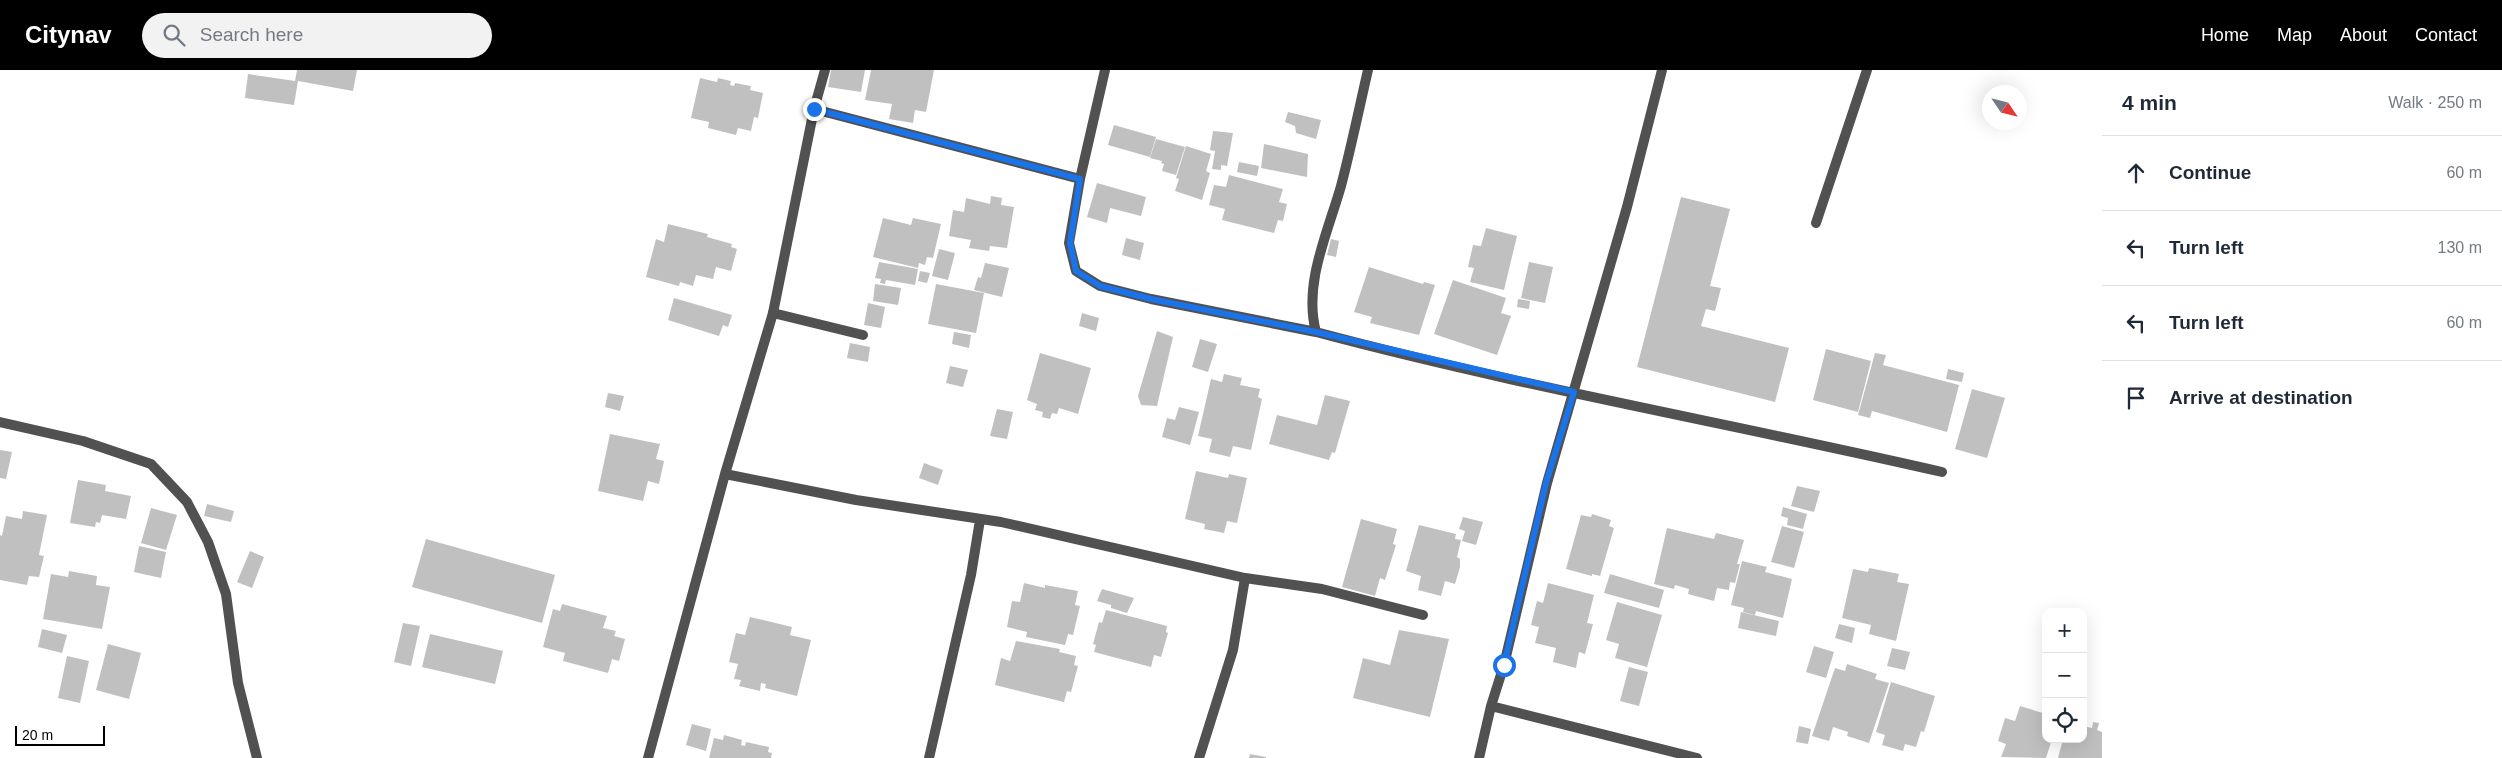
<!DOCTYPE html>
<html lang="en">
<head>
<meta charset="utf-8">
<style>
  :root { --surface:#fff; --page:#f2f2f3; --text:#1f2937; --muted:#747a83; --line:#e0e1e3; --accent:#000 }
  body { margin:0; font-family:Arial,sans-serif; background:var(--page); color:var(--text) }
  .controls { position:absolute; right:15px; bottom:15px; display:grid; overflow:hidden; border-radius:10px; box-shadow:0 5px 20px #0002 }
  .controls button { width:45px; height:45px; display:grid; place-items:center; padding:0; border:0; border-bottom:1px solid var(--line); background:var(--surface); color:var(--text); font:25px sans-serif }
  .compass { position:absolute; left:1982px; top:15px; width:45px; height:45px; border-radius:50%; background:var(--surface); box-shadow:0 5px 20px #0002; rotate:125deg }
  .scale { position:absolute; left:15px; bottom:12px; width:90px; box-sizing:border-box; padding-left:5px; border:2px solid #000; border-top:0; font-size:14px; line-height:18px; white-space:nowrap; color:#000; -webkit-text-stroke:4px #fff; paint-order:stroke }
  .stop { position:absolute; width:15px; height:15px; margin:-11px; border:4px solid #1a73e8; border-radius:50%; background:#fff }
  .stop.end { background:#1a73e8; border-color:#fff; box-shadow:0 1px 5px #0008 }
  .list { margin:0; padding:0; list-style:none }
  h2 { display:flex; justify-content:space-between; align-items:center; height:65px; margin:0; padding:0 20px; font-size:21px }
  h2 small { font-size:16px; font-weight:400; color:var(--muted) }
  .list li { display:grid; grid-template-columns:32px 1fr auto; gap:15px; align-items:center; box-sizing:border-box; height:75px; padding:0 20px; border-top:1px solid var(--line) }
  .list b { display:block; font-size:19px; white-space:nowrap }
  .list em { font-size:16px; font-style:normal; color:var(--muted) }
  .icon { flex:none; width:28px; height:28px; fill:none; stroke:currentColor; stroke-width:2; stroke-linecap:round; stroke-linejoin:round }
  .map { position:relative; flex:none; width:2102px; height:688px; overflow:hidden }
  header { display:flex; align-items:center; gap:30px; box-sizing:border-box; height:70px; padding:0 25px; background:var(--accent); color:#fff }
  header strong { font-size:24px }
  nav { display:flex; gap:28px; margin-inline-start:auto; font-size:18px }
  .search { width:350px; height:45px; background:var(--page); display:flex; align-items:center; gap:12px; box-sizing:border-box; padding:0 18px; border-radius:28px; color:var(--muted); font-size:19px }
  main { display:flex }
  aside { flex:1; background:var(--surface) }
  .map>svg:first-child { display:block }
</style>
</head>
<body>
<header>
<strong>Citynav</strong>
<div class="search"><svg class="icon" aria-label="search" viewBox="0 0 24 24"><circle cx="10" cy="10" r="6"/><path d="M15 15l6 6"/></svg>Search here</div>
<nav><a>Home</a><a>Map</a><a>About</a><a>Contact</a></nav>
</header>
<main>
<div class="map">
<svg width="2102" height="688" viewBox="0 0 2102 688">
  <rect width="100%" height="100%" fill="#fff"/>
  <!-- building -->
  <path fill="#c0c0c0" d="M297 0H357L353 21 298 11 294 35 245 28 248 4 295 11Z
    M831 0H865L861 22 828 17Z
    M871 0H934L926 42 915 40 913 53 889 49 892 34 865 30Z
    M700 8 717 12 718 8 731 11 730 15 734 16 735 13 751 16 750 20 763 23 758 48 754 47 751 61 738 58 736 65 708 58 709 52 691 48Z
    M1288 42 1321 50 1316 69 1296 63 1295 56 1285 52Z
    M1114 55 1156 67 1150 87 1108 75Z
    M1213 61 1233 63 1227 96 1221 95V100L1212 99 1215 81 1210 80Z
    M1156 69 1185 77 1176 105 1162 101 1164 94 1161 93 1162 91 1150 88Z
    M1264 74 1308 84 1307 107 1261 98Z
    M1186 76 1211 84 1206 101 1210 103 1202 130 1175 121 1179 109 1176 108Z
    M1239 92 1259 96 1257 106 1237 102Z
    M1229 105 1283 119 1279 132 1287 134 1283 151 1278 150 1274 163 1222 150 1225 139 1209 135 1214 115 1226 117Z
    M1097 113 1146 127 1141 146 1110 138 1107 153 1087 147Z
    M991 126 1002 128 1001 135 1014 137 1007 178 990 176 989 181 969 178 971 170 949 166 953 140 964 142 966 128 990 134Z
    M1681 127 1730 139 1710 216 1721 218 1715 241 1706 239 1701 256 1789 278 1775 332 1637 297Z
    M883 148 911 155 913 148 941 154 933 188 927 187 925 195 919 193 918 198 873 187Z
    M668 154 708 164 707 167 732 174 731 177 737 179 731 201 716 197 713 209 696 205 693 216 680 212 679 216 646 207 656 169 664 172Z
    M1486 158 1517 166 1504 220 1470 212 1474 198 1468 197 1473 175 1481 176Z
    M1126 168 1144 173 1140 190 1122 185Z
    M1331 169 1339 171 1336 187 1327 185Z
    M939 179 955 183 948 210 932 206Z
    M879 192 918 199 915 215 886 210 885 214 880 213 881 209 875 208Z
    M1529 192 1553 197 1545 233 1521 228Z
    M985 193 1009 198 1002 227 974 220 978 207 981 208Z
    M1369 197 1423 214 1424 212 1435 215 1419 265 1370 253 1372 247 1354 242Z
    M920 201 930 203 927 213 918 211Z
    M1453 210 1506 228 1501 243 1511 246 1497 285 1434 264Z
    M875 214 901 218 898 235 873 231Z
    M936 214 984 223 976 263 928 254Z
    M674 228 732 245 728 257 723 255 719 266 668 250Z
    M1518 229 1530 231 1529 239 1517 237Z
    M868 233 885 237 881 258 864 255Z
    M1082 243 1099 248 1096 261 1079 256Z
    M1157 261 1173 267 1157 336 1141 335 1138 326Z
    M954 262 971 265 969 278 952 274Z
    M1200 269 1217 274 1208 302 1192 297Z
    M850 273 870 277 868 292 847 288Z
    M1826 279 1871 291 1858 342 1813 330Z
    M1040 283 1091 298 1078 344 1059 338 1057 344 1052 343 1050 349 1042 347 1043 342 1035 340 1037 334 1027 330Z
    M1875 283 1886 285 1883 295 1959 315 1947 362 1872 341 1870 348 1858 345Z
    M950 296 968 300 963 317 946 313Z
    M1948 299 1964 303 1962 312 1946 309Z
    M1224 304 1242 308 1240 315 1260 319 1258 327 1262 329 1251 380 1233 376 1230 387 1209 382 1212 369 1198 366 1211 309 1222 312Z
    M1972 319 2005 328 1987 388 1955 379Z
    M608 323 624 326 620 341 605 337Z
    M1325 325 1350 331 1335 383 1332 382 1329 390 1269 374 1277 345 1317 355Z
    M1179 337 1199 342 1190 375 1162 367 1167 348 1175 350Z
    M997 339 1013 342 1007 369 990 366Z
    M610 364 660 374 656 389 664 391 659 414 648 411 643 431 598 421Z
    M0 380 12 382 6 409 0 408Z
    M924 393 943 400 938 415 919 408Z
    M1196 401 1228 408 1229 404 1247 408 1237 453 1227 451 1224 463 1204 459 1205 454 1185 449Z
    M78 410 106 415 105 421 131 426 126 449 102 445 100 453 96 452 95 457 70 453Z
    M1797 416 1820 421 1814 442 1791 436Z
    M207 434 234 441 231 452 204 446Z
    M1783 437 1807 444 1803 459 1787 455 1788 448 1781 446Z
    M151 438 177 445 166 480 141 473Z
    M23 441 47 445 39 485 44 486 39 507 29 506 27 515 0 510V465L2 466 6 446 22 449Z
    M1592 444 1611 450 1609 456 1614 458 1600 506 1592 504V506L1566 499 1581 445 1591 447Z
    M1463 447 1483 452 1476 475 1462 471 1465 461 1459 459Z
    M1361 449 1397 459 1393 474 1396 475 1385 510 1380 508 1375 526 1342 517Z
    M1419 455 1456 464 1455 469 1461 470 1457 487 1460 489V497L1455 514 1445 511 1441 526 1418 520 1421 506 1406 501Z
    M1782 456 1804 462 1794 498 1771 492Z
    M1667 458 1714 469 1716 463 1744 470 1737 494H1740L1735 513 1730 512 1729 520 1717 518 1714 531 1688 524 1689 519 1675 515 1674 519 1654 514Z
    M426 469 555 505 542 553 412 517Z
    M139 476 166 482 161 508 134 502Z
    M250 481 264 487 252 518 237 512Z
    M1742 491 1767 497 1765 502 1792 509 1783 548 1756 541 1755 545 1743 542 1744 538 1731 535Z
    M1869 498 1899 504 1897 512 1909 514 1896 571 1869 564 1871 555 1842 548 1853 499 1868 502Z
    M69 501 97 506 96 515 110 517 102 559 43 549 51 504 68 507Z
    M1610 504 1664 520 1659 538 1604 523Z
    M1024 513 1045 518V515L1078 521 1075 535 1080 536 1073 565 1068 564 1065 575 1026 567 1027 562 1007 557 1012 531 1020 532Z
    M1548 513 1594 525 1587 553 1593 554 1585 584 1579 582 1576 598 1553 592 1556 578 1535 573 1539 557 1531 555 1537 531 1543 533Z
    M1102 519 1134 528 1127 543 1111 538V535L1097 531Z
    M1617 532 1662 545 1647 597 1615 588 1619 574 1606 570Z
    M562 534 607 546 603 558 616 561 614 566 625 569 619 591 612 589 608 603 563 591 565 583 543 577 553 539 560 541Z
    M1106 540 1167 556 1166 562 1168 563 1161 587 1154 585 1151 597 1094 582 1096 575 1093 574 1099 552 1102 553Z
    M1741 542 1779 551 1776 566 1738 558Z
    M750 547 792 557 790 565 811 570 797 626 765 618 766 614 761 613 760 621 739 616 741 610 734 609 738 594 729 592 736 563 745 565Z
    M403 553 420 556 411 596 394 592Z
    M1839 554 1855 558 1852 573 1835 568Z
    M42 559 67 565 62 583 38 577Z
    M1399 560 1449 569 1430 647 1353 628 1363 588 1390 595Z
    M430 564 503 581 495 614 422 597Z
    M1016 571 1060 579 1059 582 1076 586 1074 595 1078 596 1071 622 1067 621 1064 632 995 615 1001 588 1010 591Z
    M108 574 141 583 129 629 96 620Z
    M1814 576 1834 582 1826 608 1806 602Z
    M1892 578 1910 582 1905 600 1887 596Z
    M67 586 89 591 80 633 58 628Z
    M1847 594 1877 604 1875 609 1889 613 1869 673 1847 666 1848 662 1833 657 1829 671 1812 666 1835 598 1845 601Z
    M1629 597 1648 602 1639 636 1620 631Z
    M1891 612 1935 626 1924 662 1921 661 1916 677 1905 674 1903 681 1882 675 1885 665 1876 662Z
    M2020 636 2046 644V669H2052L2046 688 2001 687 2006 674 1998 671 2005 648 2015 651Z
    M2093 652 2099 653 2097 660 2102 662V688H2058L2063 669H2083V656L2092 658Z
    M692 654 711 659 706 681 686 675Z
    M1799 656 1811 659 1808 674 1796 672Z
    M724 665 742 670 741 675 745 676 746 672 769 677 768 682 772 683 771 688H709L714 668 723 670Z
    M1250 684 1266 687V688H1249Z"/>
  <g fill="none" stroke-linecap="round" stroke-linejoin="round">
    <!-- service -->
    <path stroke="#515151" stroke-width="10" d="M1816 153 1867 0
      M773 243 863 265"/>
    <!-- minor -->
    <path stroke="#515151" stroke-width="10" d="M1105 0 1080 109 1069 173 1076 201 1100 216 1151 229 1316 262
      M1368 0C1359 39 1351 78 1341 116 1328 162 1303 214 1316 262 1522 317 1734 354 1942 402
      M814 39 1080 109
      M0 352 83 371 151 394 187 432 208 472 226 524 238 613 257 688
      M725 404 856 430 1001 452 1245 508
      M1491 636 1697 688
      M648 688 725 404 773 243 814 39 825 0
      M929 688 971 505 980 450
      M1199 688 1233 580 1245 508 1322 519 1423 545
      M1479 688 1491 636 1504 595 1547 413 1627 137 1662 0"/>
  </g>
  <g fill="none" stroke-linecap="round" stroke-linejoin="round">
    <!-- route -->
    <path stroke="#1a73e8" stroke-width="6" d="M814 39 1080 109 1070 173 1076 201 1100 216 1151 229 1316 262 1574 322 1546 413 1504 595"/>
  </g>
</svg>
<div class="controls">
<button>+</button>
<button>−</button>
<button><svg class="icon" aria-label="locate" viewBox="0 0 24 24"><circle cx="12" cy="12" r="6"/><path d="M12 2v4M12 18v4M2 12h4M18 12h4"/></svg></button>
</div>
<svg class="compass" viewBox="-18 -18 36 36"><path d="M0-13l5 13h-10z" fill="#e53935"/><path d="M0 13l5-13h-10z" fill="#747a83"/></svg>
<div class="scale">20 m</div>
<div class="stop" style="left:1504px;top:595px"></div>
<div class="stop end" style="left:814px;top:39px"></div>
</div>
<aside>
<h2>4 min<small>Walk · 250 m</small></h2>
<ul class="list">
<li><svg class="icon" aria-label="ahead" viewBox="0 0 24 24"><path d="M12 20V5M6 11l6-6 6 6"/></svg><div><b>Continue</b></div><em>60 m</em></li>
<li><svg class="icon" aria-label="left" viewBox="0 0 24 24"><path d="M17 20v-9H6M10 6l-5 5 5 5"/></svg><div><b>Turn left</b></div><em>130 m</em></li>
<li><svg class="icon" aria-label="left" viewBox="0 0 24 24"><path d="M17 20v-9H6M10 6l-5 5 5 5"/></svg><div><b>Turn left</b></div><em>60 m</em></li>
<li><svg class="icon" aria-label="arrive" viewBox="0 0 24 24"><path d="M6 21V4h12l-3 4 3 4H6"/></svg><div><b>Arrive at destination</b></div></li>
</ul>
</aside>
</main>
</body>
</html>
